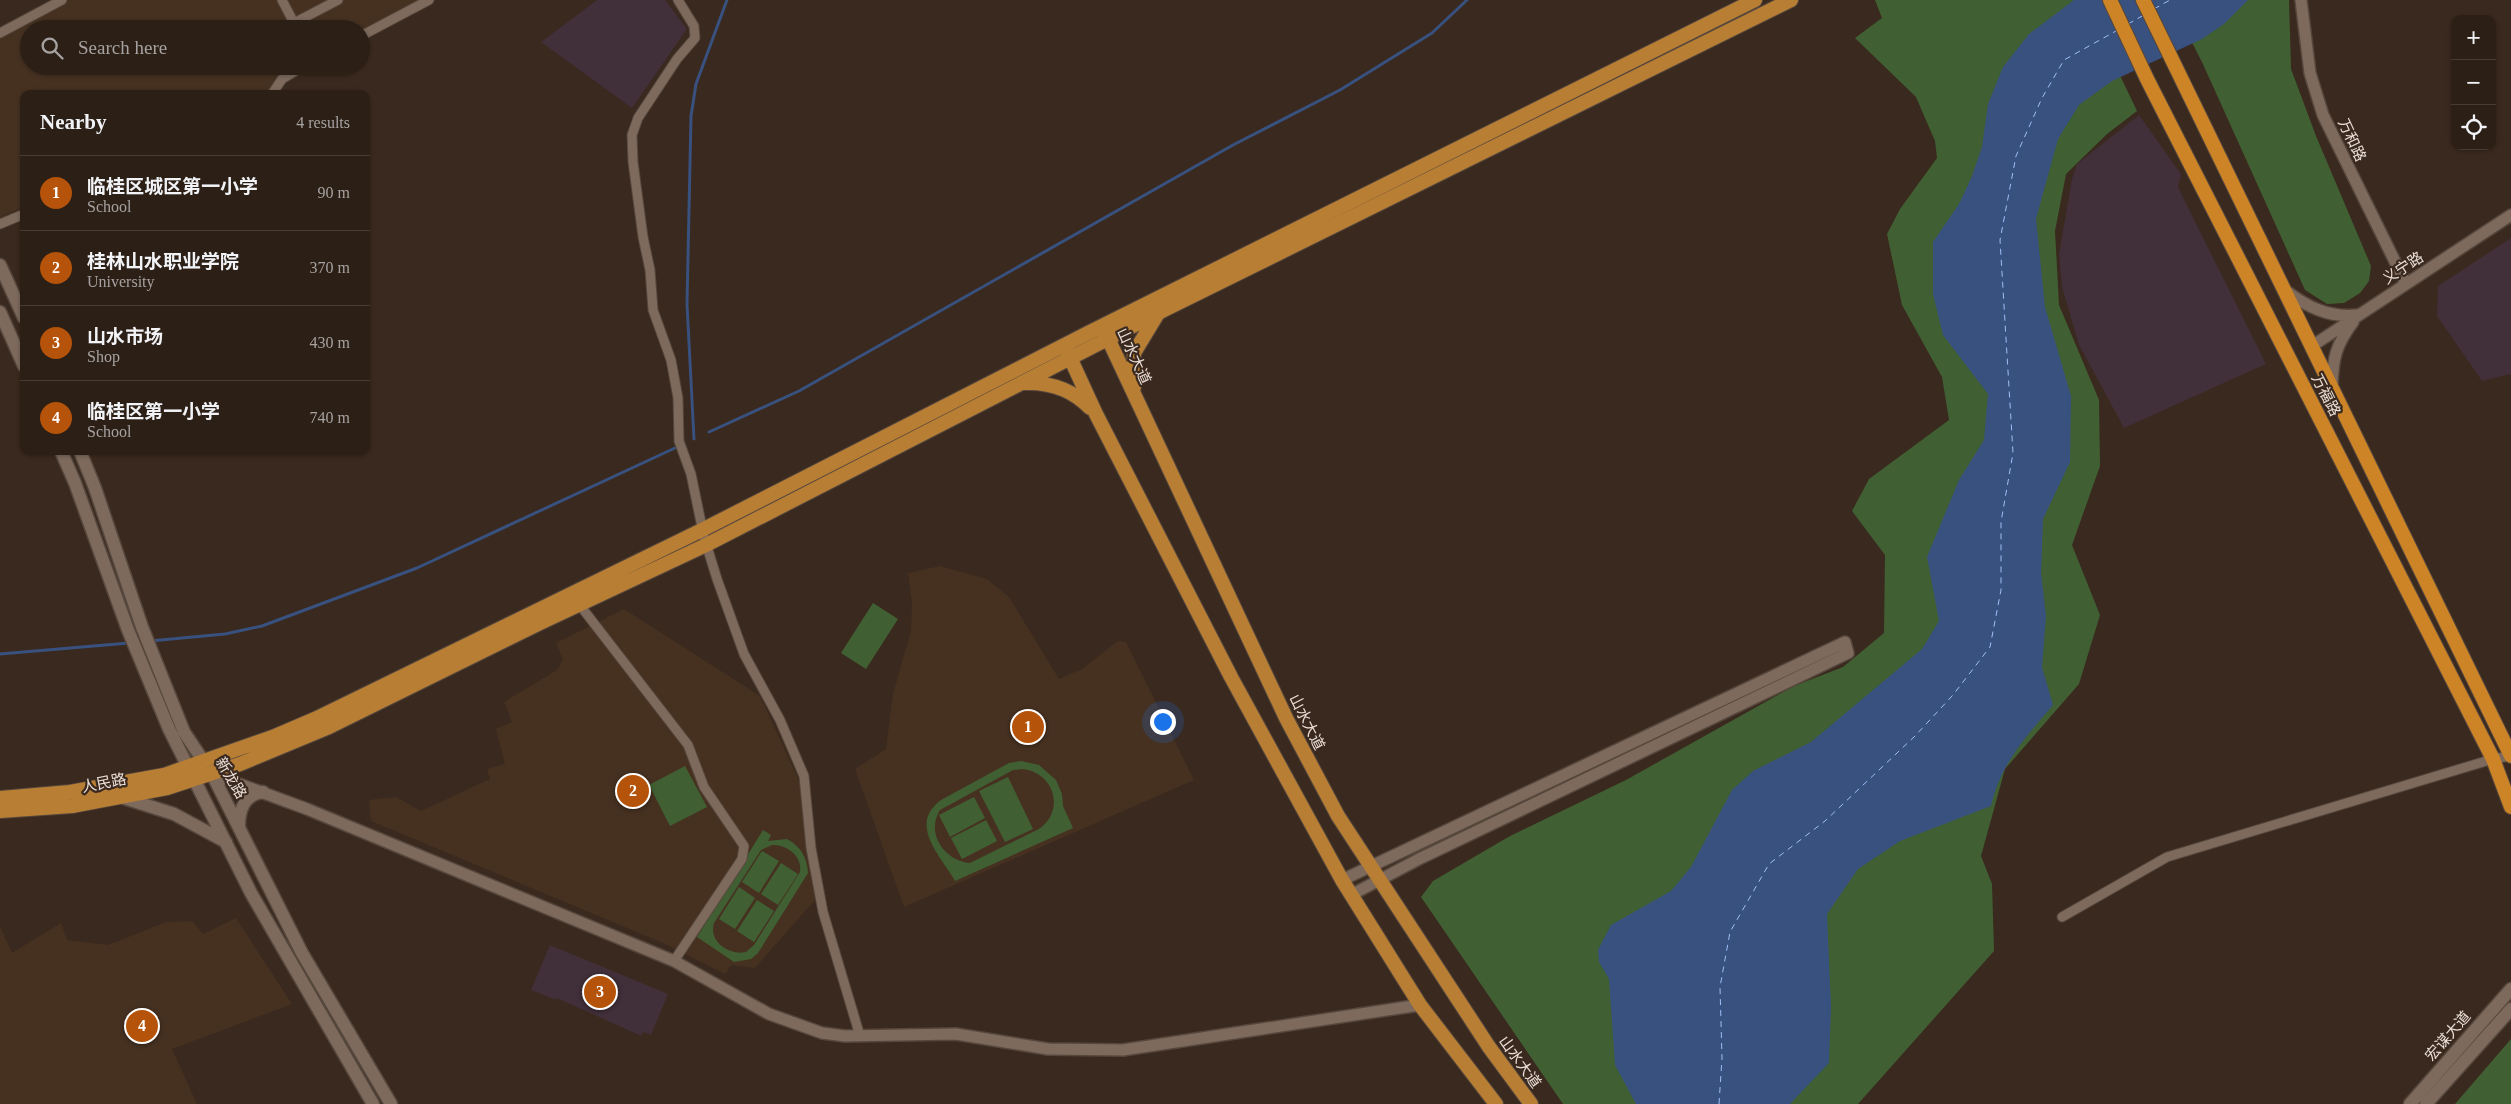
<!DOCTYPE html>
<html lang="en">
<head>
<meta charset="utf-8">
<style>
  :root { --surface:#2c1f16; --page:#382c23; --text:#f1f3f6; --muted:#a6a2a1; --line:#483d35; --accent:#b45309 }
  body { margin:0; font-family:"Times New Roman","Noto Sans SC",serif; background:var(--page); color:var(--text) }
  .controls { position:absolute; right:15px; top:15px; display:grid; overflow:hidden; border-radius:10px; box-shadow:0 1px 4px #0004 }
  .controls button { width:45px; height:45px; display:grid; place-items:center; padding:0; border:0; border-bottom:1px solid var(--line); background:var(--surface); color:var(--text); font:25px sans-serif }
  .you { position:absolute; left:1162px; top:721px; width:18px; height:18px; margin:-12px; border:4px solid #fff; border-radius:50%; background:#1a73e8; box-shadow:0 0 0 8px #1a73e833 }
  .badge { display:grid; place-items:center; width:32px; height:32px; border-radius:50%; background:var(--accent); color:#fff; font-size:16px; font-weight:700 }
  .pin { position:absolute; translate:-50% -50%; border:2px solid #fff; box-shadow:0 1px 5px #0006 }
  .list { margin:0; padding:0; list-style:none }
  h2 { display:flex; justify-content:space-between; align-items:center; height:65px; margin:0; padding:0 20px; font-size:21px }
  h2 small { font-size:16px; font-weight:400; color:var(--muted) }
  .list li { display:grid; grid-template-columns:32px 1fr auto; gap:15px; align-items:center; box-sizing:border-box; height:75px; padding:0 20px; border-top:1px solid var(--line) }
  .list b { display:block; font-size:19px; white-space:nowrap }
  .list p { margin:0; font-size:16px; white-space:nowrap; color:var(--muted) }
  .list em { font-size:16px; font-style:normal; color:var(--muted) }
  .icon { flex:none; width:28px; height:28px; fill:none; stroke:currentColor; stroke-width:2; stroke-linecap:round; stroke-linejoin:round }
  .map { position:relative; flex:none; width:2511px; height:1104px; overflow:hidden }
  .search { position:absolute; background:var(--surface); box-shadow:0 1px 4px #0004; left:20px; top:20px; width:350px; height:55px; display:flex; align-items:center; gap:12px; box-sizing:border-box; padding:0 18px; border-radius:28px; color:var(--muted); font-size:19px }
  .panel { position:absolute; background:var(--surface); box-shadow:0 1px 4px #0004; left:20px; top:90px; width:350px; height:365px; border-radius:10px }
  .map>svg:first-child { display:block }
</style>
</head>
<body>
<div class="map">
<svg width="2511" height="1104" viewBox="0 0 2511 1104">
  <rect width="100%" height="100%" fill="#3a291e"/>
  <!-- commercial -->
  <path fill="#412f39" d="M597 0H665L687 29 632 108 541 42Z
    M2139 115 2181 174 2178 187 2266 364 2124 428 2079 345 2062 287 2059 254 2072 179 2077 164Z
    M2511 238V374L2482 381 2437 316 2438 286Z
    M550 945 668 994 651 1035 643 1032 641 1036 557 998 556 1000 531 990Z"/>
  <!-- built -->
  <path fill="#463121" d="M58 0H419L361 30 29 29V66H293L264 94H24V207L0 217V31Z
    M940 566 987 579 1009 597 1059 679 1082 669 1118 641 1126 642 1194 780 904 907 855 769 886 749 893 694 911 631 912 602 908 573Z
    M624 609 760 696 801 785 815 900 755 968 732 965 725 974 663 943 371 821 369 800 396 797 421 811 490 779 487 769 505 764 496 729 512 722 504 702 557 670 563 659 556 643Z
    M236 918 292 1004 172 1049 197 1104H0V926L12 953 61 923 67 940 108 945 166 922 192 921 203 934Z"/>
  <!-- green -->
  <path fill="#406033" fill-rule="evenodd" d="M1875 0H2084L2137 111 2107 134 2066 174 2055 231 2059 305 2099 400 2100 466 2072 545 2100 615 2079 684 2005 769 1981 856 1992 884 1994 951 1858 1104H1563L1421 897 1433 881 1510 836 1626 780 1794 686 1843 667 1884 633 1885 555 1852 511 1869 479 1949 420 1942 377 1902 305 1887 234 1900 209 1937 158 1935 141 1916 97 1855 38 1882 18Z
    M2170 0H2289L2291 69 2316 136 2371 266 2369 281 2360 293 2344 303 2327 304 2305 290 2202 62Z
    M873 603 898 619 866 669 841 653Z
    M1021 761 1039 765 1056 780 1062 794 1063 806 1073 828 955 881C942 857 907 825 941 800L1009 763ZM1022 769C1054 772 1066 810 1039 829L970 863C945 861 925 833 940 810L1013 770Z
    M685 766 707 807 670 826 649 785Z
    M1008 777 1033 829 1005 842 979 791Z
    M974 797 985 818 950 837 939 815Z
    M986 820 997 841 962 859 951 838Z
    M763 830 771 835 768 841 787 839C801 847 807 857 808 873L758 953 751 959 734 962 697 937ZM772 845C786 844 803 856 800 872L754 945 746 952C730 956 708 942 714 923L761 850Z
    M762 851 779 861 759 893 742 882Z
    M781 863 798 874 778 905 761 894Z
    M739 887 755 898 735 929 719 919Z
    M757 900 774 911 754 942 737 931Z
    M2511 1039V1104H2455Z"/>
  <!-- water -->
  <path fill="#38517e" d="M2074 0H2248L2224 24 2202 39 2112 81 2079 105 2058 139 2036 219 2045 307 2071 396 2070 462 2043 519 2041 573 2046 616 2042 667 2053 705C2025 738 2001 763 1991 806L1900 841 1858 869 1827 914 1831 1007 1829 1063 1790 1104H1636L1615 1065 1609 979 1599 962 1598 950 1611 925 1671 891 1691 867 1732 790 1753 771 1811 742 1922 649 1939 621 1927 557 1959 480 1984 440 1988 394 1943 335 1933 294V242L1959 204 1972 176 1982 147 1988 104 2003 67 2029 34Z"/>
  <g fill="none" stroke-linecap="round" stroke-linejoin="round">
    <!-- stream -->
    <path stroke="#38517e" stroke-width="3" d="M709 432 799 391 1233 145 1340 90 1432 33 1467 0
      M694 439 687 304 691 116 696 84 727 0
      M150 641 225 634 262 626 417 568 675 448
      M0 654 129 643"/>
    <!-- ferry -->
    <path stroke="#9fbff8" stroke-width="1" stroke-dasharray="6 5" stroke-linecap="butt" d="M2154 9 2170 0
      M2128 24 2144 15
      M1719 1104 1722 1058 1720 987 1730 932 1769 864 1825 821 1915 736 1953 695 1990 647 2001 590V522L2013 453 2000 240 2016 156 2042 98 2064 60 2116 31"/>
    <defs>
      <path id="minor" d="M282 0 294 23 338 0
        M678 0 694 26 695 38 677 59 638 118 632 135 633 162 643 237 650 270 653 310 671 360 678 398 679 441 691 474 704 537 717 579 744 654 780 720 804 776 811 848 823 912 860 1036
        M0 33 62 0
        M361 36 429 0
        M272 94 282 79 304 66
        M0 224 24 214
        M579 604 688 745 704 787 744 846 742 859 674 961
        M2062 917 2167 857 2493 759 2511 756"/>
      <path id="tertiary" d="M2301 0 2310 73 2323 115 2406 284
        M2285 290C2307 307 2329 318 2357 315
        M2312 346 2511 215
        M2332 386C2333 357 2336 345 2353 322
        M212 774 307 809 674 961 769 1014 822 1033 845 1036 956 1034 1048 1049 1123 1050 1420 1005
        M1342 880 1845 642 1848 653 1419 859 1351 895"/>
      <path id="secondary" d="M0 265 24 318
        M0 312 24 366
        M61 451 75 483 128 630 169 729 251 893 373 1104
        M80 451 95 488 142 627 184 732 212 774 302 953 391 1104
        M121 797 174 814 226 842
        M239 826C239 810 245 794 263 792
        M2410 1104 2511 989
        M2426 1104 2511 1009"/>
      <path id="primary" d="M1105 332 1286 718 1338 816 1489 1047 1531 1104
        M1067 351 1096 414 1231 677 1342 880 1420 1005 1496 1104
        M1024 383C1050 382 1072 389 1090 408
        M1134 387V353L1157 315
        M0 798 70 792 164 775 275 736 317 718 702 530 1090 332 1755 0
        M0 811 72 806 167 788 240 764 329 727 540 623 706 545 1166 309 1791 0"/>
      <path id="trunk" d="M2110 0 2147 79 2493 759 2511 807
        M2143 0 2511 756"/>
    </defs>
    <!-- minor casing -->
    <use href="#minor" stroke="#56473d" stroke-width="11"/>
    <!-- tertiary casing -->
    <use href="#tertiary" stroke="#56473d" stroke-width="14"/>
    <!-- secondary casing -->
    <use href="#secondary" stroke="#56473d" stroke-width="15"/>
    <!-- primary casing -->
    <use href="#primary" stroke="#56473d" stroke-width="16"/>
    <!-- trunk casing -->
    <use href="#trunk" stroke="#56473d" stroke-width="16"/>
    <!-- minor -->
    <use href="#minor" stroke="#7d6a5d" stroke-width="9"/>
    <!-- tertiary -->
    <use href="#tertiary" stroke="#7d6a5d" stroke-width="11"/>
    <!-- secondary -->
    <use href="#secondary" stroke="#7d6a5d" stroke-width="12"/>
    <!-- primary -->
    <use href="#primary" stroke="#b87e34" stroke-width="14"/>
    <!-- trunk -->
    <use href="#trunk" stroke="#cc8426" stroke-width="14"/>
  </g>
  <g text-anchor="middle" stroke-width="4.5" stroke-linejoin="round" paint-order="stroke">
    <!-- street labels -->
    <g font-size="15" fill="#ebdfd8" stroke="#3a291e">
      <text transform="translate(2352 140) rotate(65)" y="5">万和路</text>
      <text transform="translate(2403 268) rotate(-33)" y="5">义宁路</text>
      <text transform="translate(1134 356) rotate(65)" y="5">山水大道</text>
      <text transform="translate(2326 395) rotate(63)" y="5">万福路</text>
      <text transform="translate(1307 722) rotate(63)" y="5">山水大道</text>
      <text transform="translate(231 778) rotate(59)" y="5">新龙路</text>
      <text transform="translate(104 783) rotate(-11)" y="5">人民路</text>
      <text transform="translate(2448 1036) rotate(-49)" y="5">宏谋大道</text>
      <text transform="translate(1520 1062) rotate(54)" y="5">山水大道</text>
    </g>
  </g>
</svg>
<div class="controls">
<button>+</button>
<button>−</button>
<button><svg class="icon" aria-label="locate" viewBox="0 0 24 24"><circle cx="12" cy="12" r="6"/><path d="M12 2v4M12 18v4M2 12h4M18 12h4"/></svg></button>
</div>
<div class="you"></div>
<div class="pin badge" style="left:1028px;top:727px">1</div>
<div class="pin badge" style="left:633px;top:791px">2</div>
<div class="pin badge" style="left:600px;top:992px">3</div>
<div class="pin badge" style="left:142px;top:1026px">4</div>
<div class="search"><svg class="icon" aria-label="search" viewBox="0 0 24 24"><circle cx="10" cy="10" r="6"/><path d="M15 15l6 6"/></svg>Search here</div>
<section class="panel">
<h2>Nearby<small>4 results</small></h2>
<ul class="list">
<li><span class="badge">1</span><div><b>临桂区城区第一小学</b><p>School</p></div><em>90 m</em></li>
<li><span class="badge">2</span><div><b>桂林山水职业学院</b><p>University</p></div><em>370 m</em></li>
<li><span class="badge">3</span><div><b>山水市场</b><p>Shop</p></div><em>430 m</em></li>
<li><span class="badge">4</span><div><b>临桂区第一小学</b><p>School</p></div><em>740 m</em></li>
</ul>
</section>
</div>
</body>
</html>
